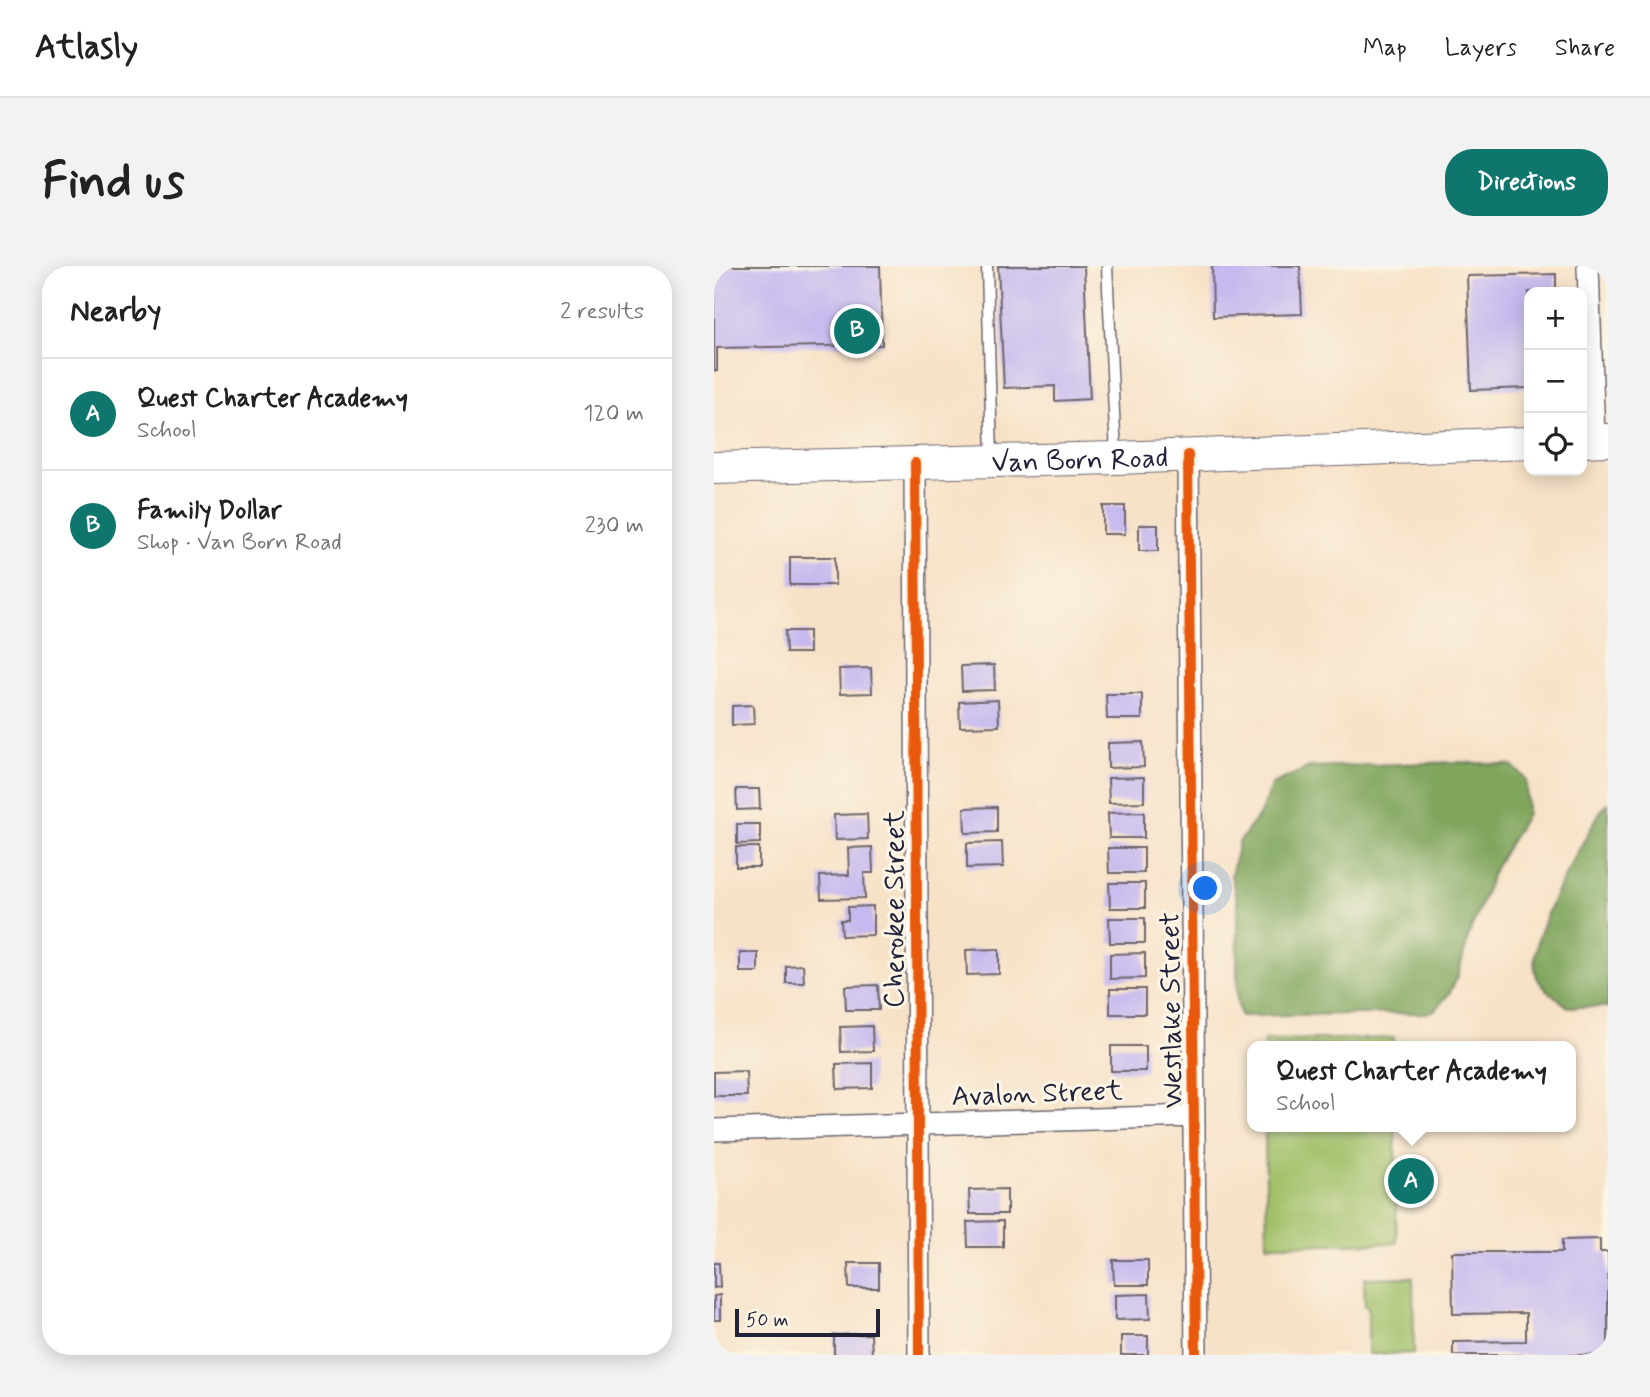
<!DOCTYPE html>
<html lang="en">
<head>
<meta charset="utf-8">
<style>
  :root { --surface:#fff; --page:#f2f2f2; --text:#222; --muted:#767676; --line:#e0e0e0; --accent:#0f766e }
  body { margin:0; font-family:Mynerve,sans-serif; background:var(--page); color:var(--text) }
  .controls { position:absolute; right:21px; top:21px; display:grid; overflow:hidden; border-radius:14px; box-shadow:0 4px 18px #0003 }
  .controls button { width:63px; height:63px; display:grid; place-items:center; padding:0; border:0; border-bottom:2px solid var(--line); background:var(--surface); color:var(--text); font:35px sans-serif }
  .scale { position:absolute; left:21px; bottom:18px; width:145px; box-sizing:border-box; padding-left:7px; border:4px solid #22223b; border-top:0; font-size:19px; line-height:24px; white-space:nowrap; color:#22223b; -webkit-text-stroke:5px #fcf5e5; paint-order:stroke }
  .you { position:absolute; left:492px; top:623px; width:24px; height:24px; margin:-18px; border:5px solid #fff; border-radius:50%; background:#1a73e8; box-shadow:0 0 0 10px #1a73e833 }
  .badge { display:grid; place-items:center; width:46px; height:46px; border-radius:50%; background:var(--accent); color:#fff; font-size:23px; font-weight:700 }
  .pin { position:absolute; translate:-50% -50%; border:4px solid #fff; box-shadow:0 2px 7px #0006 }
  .popup { position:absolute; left:533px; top:775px; width:329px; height:91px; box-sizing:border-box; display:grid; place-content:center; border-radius:14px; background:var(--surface); filter:drop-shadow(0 2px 5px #0005); font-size:23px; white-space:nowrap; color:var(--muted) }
  .popup b { font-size:26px; color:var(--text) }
  .popup::after { content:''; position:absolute; left:50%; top:100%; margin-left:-14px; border:14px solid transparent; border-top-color:var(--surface) }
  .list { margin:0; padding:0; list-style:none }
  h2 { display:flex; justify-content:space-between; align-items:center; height:91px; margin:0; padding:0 28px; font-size:30px }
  h2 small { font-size:23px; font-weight:400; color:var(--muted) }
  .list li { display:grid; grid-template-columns:46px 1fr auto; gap:21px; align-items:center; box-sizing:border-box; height:112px; padding:0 28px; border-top:2px solid var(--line) }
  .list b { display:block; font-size:26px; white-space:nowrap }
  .list p { margin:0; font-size:23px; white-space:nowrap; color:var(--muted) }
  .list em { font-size:23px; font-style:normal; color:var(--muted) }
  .icon { flex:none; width:38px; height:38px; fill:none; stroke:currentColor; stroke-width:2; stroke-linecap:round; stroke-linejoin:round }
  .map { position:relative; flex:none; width:894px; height:1089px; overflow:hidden; border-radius:28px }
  header { display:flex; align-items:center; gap:42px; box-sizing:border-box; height:98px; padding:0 35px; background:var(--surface); border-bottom:2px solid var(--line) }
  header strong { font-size:33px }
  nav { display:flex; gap:38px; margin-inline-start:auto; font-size:24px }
  .intro { display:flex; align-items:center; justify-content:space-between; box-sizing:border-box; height:168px; padding:0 42px }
  h1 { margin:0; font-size:49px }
  .button { padding:18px 32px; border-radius:28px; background:var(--accent); color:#fff; font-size:24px; font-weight:700 }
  main { display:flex; gap:42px; padding:0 42px }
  aside { flex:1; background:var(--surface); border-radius:28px; box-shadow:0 4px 18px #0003 }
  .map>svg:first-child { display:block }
</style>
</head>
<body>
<header>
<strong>Atlasly</strong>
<nav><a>Map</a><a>Layers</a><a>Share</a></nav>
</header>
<div class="intro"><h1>Find us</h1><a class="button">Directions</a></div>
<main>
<aside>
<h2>Nearby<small>2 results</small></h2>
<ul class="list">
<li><span class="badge">A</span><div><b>Quest Charter Academy</b><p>School</p></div><em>120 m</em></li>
<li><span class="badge">B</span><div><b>Family Dollar</b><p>Shop · Van Born Road</p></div><em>230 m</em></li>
</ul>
</aside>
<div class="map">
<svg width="894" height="1089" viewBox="0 0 894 1089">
  <rect width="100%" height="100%" fill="#fcf5e5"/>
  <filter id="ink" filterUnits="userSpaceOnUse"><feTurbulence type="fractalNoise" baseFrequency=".0143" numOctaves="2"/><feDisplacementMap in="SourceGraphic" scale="14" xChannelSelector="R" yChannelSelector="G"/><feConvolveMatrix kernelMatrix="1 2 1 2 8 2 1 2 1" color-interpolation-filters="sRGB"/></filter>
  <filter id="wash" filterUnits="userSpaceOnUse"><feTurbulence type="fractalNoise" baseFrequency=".00686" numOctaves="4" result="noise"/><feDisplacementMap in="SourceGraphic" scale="28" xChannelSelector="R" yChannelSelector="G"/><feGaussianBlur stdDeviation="1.57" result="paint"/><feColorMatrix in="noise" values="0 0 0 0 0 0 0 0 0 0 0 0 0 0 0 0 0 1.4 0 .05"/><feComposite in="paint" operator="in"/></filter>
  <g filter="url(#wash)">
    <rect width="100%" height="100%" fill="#f7e2c8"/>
    <!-- green -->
    <path fill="#a1c069" stroke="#627152" stroke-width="2" d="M680 772V780H550V774Z
      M551 861H681L683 977 553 979Z
      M699 1011 700 1087 654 1088V1041L651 1040 650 1012Z"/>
    <!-- forest -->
    <path fill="#80a65d" stroke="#51644c" stroke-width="2" d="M746 496 797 499 812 513 813 548 781 602 755 669 744 710 735 728 721 744 712 747 527 750 523 735V635L517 610 525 576 546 548 558 518 596 501Z
      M894 537V741H854C845 733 827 722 823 711 808 674 867 581 886 546Z"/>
    <g id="blocks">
      <!-- building -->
      <path fill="#c6b9ef" d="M0 0H166L168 79 3 82V105H0Z
        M284 0H370L376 133 341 135V120L290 122Z
        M498 0H586L588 48 499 51Z
        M842 8V26H815V122L757 124 753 10Z
        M389 240H411V268H389Z
        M425 259H444V285H425Z
        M76 291H121V319H76Z
        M71 365H95V387H72Z
        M280 399 281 424 248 425 247 400Z
        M157 402 158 427 126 428 125 403Z
        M392 428H428V453H393Z
        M284 434 285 460 246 461 245 436Z
        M39 439 40 458 18 459V440Z
        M429 476 430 501 394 502V477Z
        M430 511V536L395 537 394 512Z
        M22 523H45L46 543 23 544Z
        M283 541V566L251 567 250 542Z
        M430 546V572H395L394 547Z
        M153 548 154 573 121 574 120 549Z
        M23 558H46V577L23 578Z
        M288 576 289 601 253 602V577Z
        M22 581H45V601H22Z
        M158 581 159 607H150L151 632 107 633 106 610 135 609 134 582Z
        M394 582H430V607H395Z
        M395 617H431V642H396Z
        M159 640V669L128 670 127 654H134V641Z
        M395 652H431V677H396Z
        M285 683V708L253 709 252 684Z
        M26 687H44V706H26Z
        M431 687V712L396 713V688Z
        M89 699 90 717H72V700Z
        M164 719 165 744H132L131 720Z
        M396 723H431V748H396Z
        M158 760 159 785 127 786 126 761Z
        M397 780H432V805H397Z
        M158 797V822L123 823 122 798Z
        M32 805 33 830H0V806Z
        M293 923V948H256L255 924Z
        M289 955V981H254L253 956Z
        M886 973V986H894V1089H739V1076L812 1075V1047L739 1048 738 986H848V974Z
        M399 994H434V1019H400Z
        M0 997H5L6 1021 0 1022Z
        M134 997H165V1022H135Z
        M435 1028 436 1053 401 1054V1029Z
        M6 1029V1054H0V1030Z
        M157 1068 158 1089H120V1069Z
        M407 1070H434V1089H407Z"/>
    </g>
  </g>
  <g filter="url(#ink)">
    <use href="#blocks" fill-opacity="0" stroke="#6d656c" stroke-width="2"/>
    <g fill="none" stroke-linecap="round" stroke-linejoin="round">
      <defs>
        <path id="lane" d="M273 0 278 192
          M393 0 402 189"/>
        <path id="street" d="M874 0 880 174
          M474 189 482 1089
          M201 197 205 1089
          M0 864 480 850"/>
        <g id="secondary">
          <path d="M868 175 894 174"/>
          <path id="s1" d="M0 202 402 192 815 177"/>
        </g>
      </defs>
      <!-- lane casing -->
      <use href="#lane" stroke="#6d656c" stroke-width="13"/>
      <!-- street casing -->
      <use href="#street" stroke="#6d656c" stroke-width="24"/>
      <!-- secondary casing -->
      <use href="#secondary" stroke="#6d656c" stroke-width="34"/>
      <!-- lane -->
      <use href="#lane" stroke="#fff" stroke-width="10"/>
      <!-- street -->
      <use href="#street" stroke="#fff" stroke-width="21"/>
      <!-- secondary -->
      <use href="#secondary" stroke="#fff" stroke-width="32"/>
      <defs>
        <path id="cycleway" d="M474 189 482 1089
          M201 197 205 1089"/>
      </defs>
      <!-- cycleway casing -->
      <use href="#cycleway" stroke="#fcf5e5" stroke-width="15"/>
      <!-- cycleway -->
      <use href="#cycleway" stroke="#e8590c" stroke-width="10"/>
    </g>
  </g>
  <g text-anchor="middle" stroke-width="6" stroke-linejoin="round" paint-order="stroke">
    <!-- street labels -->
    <g font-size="28" fill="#22223b" stroke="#fcf5e5">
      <text dy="10" stroke="none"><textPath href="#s1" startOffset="366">Van Born Road</textPath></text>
      <text transform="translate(179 643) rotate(-90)" y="10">Cherokee Street</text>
      <text transform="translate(456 744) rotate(-91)" y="10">Westlake Street</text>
      <text transform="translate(323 826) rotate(-2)" y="10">Avalon Street</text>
    </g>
  </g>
</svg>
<div class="controls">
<button>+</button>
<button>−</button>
<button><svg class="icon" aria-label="locate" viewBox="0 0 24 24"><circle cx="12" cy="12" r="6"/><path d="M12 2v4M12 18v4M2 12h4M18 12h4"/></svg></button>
</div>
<div class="scale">50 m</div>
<div class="you"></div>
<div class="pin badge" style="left:697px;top:915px">A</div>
<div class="popup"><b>Quest Charter Academy</b>School</div>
<div class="pin badge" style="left:143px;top:65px">B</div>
</div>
</main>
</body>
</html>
